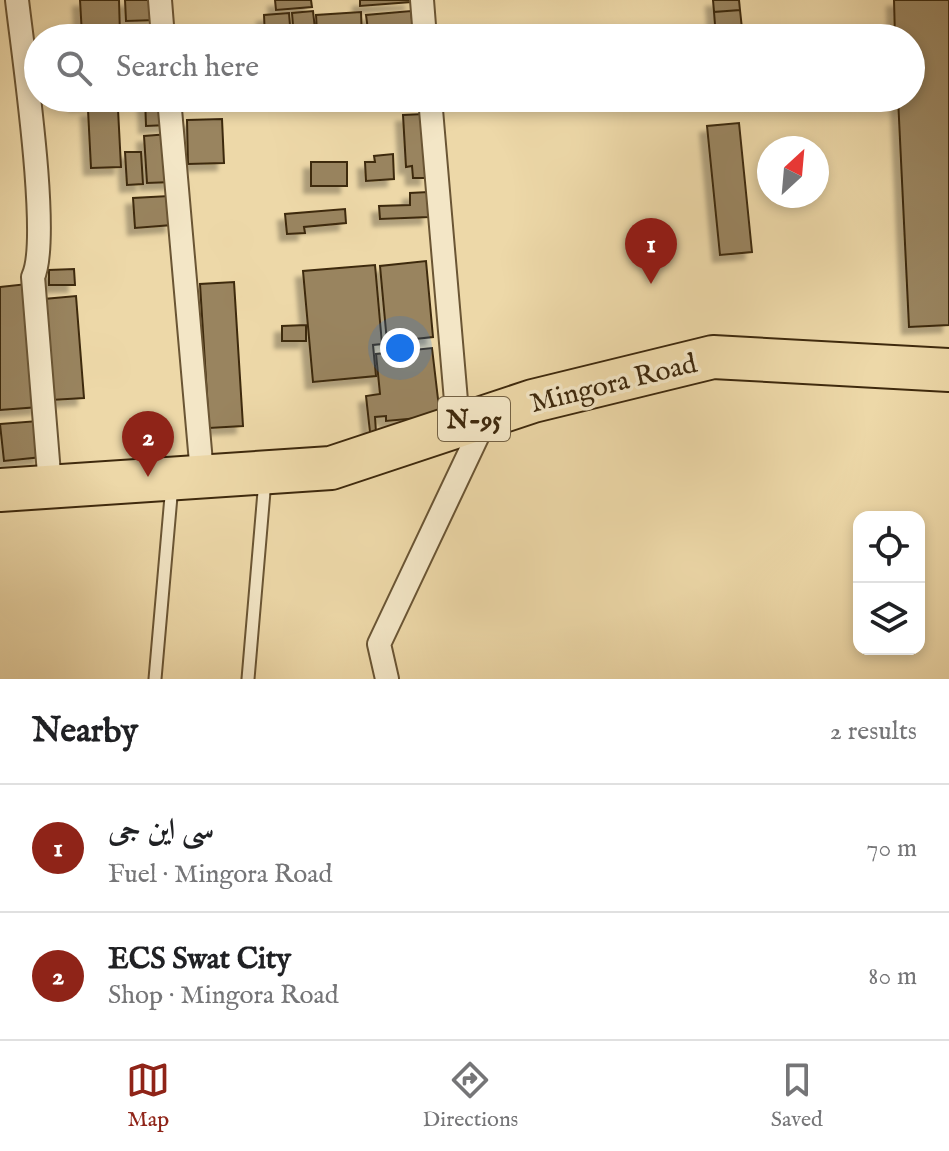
<!DOCTYPE html>
<html lang="en">
<head>
<meta charset="utf-8">
<style>
  :root { --surface:#fff; --page:#f2f2f2; --text:#202124; --muted:#757577; --line:#e0e0e0; --accent:#8f2418 }
  body { margin:0; font-family:"IM FELL English",Amiri,serif; background:var(--page); color:var(--text) }
  .controls { position:absolute; right:24px; bottom:24px; display:grid; overflow:hidden; border-radius:16px; box-shadow:0 4px 12px #0003 }
  .controls button { width:72px; height:72px; display:grid; place-items:center; padding:0; border:0; border-bottom:2px solid var(--line); background:var(--surface); color:var(--text); font:40px sans-serif }
  .compass { position:absolute; left:757px; top:136px; width:72px; height:72px; border-radius:50%; background:var(--surface); box-shadow:0 4px 12px #0003; rotate:26deg }
  .you { position:absolute; left:400px; top:348px; width:28px; height:28px; margin:-20px; border:6px solid #fff; border-radius:50%; background:#1a73e8; box-shadow:0 0 0 12px #1a73e833 }
  .badge { display:grid; place-items:center; width:52px; height:52px; border-radius:50%; background:var(--accent); color:#fff; font-size:26px; font-weight:700 }
  .pin { position:absolute; translate:-50% -66px; filter:drop-shadow(0 2px 4px #0008) }
  .pin::after { content:''; position:absolute; top:42px; width:28px; height:24px; background:inherit; clip-path:polygon(0 0,100% 0,50% 100%) }
  .list { margin:0; padding:0; list-style:none }
  h2 { display:flex; justify-content:space-between; align-items:center; height:104px; margin:0; padding:0 32px; font-size:34px }
  h2 small { font-size:26px; font-weight:400; color:var(--muted) }
  .list li { display:grid; grid-template-columns:52px 1fr auto; gap:24px; align-items:center; box-sizing:border-box; height:128px; padding:0 32px; border-top:2px solid var(--line) }
  .list b { display:block; font-size:30px; white-space:nowrap }
  .list p { margin:0; font-size:26px; white-space:nowrap; color:var(--muted) }
  .list em { font-size:26px; font-style:normal; color:var(--muted) }
  .icon { flex:none; width:44px; height:44px; fill:none; stroke:currentColor; stroke-width:2; stroke-linecap:round; stroke-linejoin:round }
  .map { position:relative; flex:none; width:949px; height:679px; overflow:hidden }
  .search { position:absolute; background:var(--surface); box-shadow:0 4px 12px #0003; left:24px; right:24px; top:24px; height:88px; display:flex; align-items:center; gap:20px; box-sizing:border-box; padding:0 28px; border-radius:44px; color:var(--muted); font-size:30px }
  .sheet { height:360px; background:var(--surface) }
  nav { display:flex; justify-content:space-around; align-items:center; box-sizing:border-box; height:112px; border-top:2px solid var(--line); background:var(--surface); font-size:22px; color:var(--muted) }
  nav a { display:grid; justify-items:center; gap:4px }
  nav .on { color:var(--accent) }
  .map>svg:first-child { display:block }
</style>
</head>
<body>
<div class="map">
<svg width="949" height="679" viewBox="0 0 949 679">
  <defs>
    <filter id="shadow"><feDropShadow dx="-7" dy="7" stdDeviation="2" flood-color="#0004"/></filter>
  </defs>
  <rect width="100%" height="100%" fill="#edd8a8"/>
  <filter id="stains"><feTurbulence type="fractalNoise" baseFrequency=".0025" numOctaves="4"/><feColorMatrix values="0 0 0 0 .2 0 0 0 0 .09 0 0 0 0 .02 0 0 0 .5 -.17"/></filter>
  <radialGradient id="worn" r=".72"><stop offset=".6" stop-color="#630" stop-opacity="0"/><stop offset="1" stop-color="#630" stop-opacity=".3"/></radialGradient>
  <!-- building -->
  <path fill="#99845e" stroke="#3e290d" stroke-width="2" filter="url(#shadow)" d="M80 0H119L120 34 82 35Z
    M125 0H156L157 20 126 21Z
    M275 0H311L312 7 276 10Z
    M360 0H411V2L360 6Z
    M713 0H739L740 10 714 12Z
    M894 0H949V325L909 327 898 98H911V38H895Z
    M740 10 743 38H716L714 12Z
    M313 11 316 38H294L292 13Z
    M411 11 414 38H369L366 15Z
    M361 12 362 38H341L340 31 317 32 316 15Z
    M289 13 291 38H265L264 15Z
    M75 98H112L113 102 76 104Z
    M145 98H166L168 125 146 126Z
    M118 109 121 167 91 168 88 110Z
    M424 114 427 178H413L412 166 406 167 403 115Z
    M222 119 224 163 188 164 187 120Z
    M739 123 752 252 720 255 707 126Z
    M169 134 172 182 147 183 144 136Z
    M125 152H141L143 184 127 185Z
    M393 154 394 179 366 181 365 162H375L374 156Z
    M311 162H347V186H311Z
    M428 192 429 217 380 219 379 206 410 205V193Z
    M169 196 172 225 135 228 133 198Z
    M345 209 346 223 304 227 305 233 287 234 285 214Z
    M426 261 433 337 387 342 380 266Z
    M375 265 382 344 373 345 376 376 313 382 303 271Z
    M74 269 75 285H49V270Z
    M234 282 243 426 209 428 200 284Z
    M27 284 39 407 0 410V287Z
    M76 296 84 398 51 400 44 299Z
    M306 325V341H282V326Z
    M432 348 440 416 386 421V416L375 417 376 432H370L366 396 380 394 376 354Z
    M38 421 42 457 4 461 0 424Z"/>
  <g fill="none" stroke-linecap="round" stroke-linejoin="round">
    <defs>
      <path id="lane" d="M155 679 172 485
        M248 679 265 480"/>
      <path id="street" d="M17 0C23 53 51 239 33 277L50 486
        M160 0 163 38
        M422 0 425 38
        M169 98 202 474
        M430 98 458 424
        M387 679 379 644 487 416"/>
      <path id="highway" d="M0 490 331 468 533 401 713 357 949 370"/>
    </defs>
    <!-- lane casing -->
    <use href="#lane" stroke="#6a5534" stroke-width="15"/>
    <!-- street casing -->
    <use href="#street" stroke="#6a5534" stroke-width="26"/>
    <!-- highway casing -->
    <use href="#highway" stroke="#3e290d" stroke-width="46"/>
    <!-- lane -->
    <use href="#lane" stroke="#f3e6c6" stroke-width="11"/>
    <!-- street -->
    <use href="#street" stroke="#f3e6c6" stroke-width="22"/>
    <!-- highway -->
    <use href="#highway" stroke="#edd8a8" stroke-width="42"/>
  </g>
  <g text-anchor="middle" stroke-width="7" stroke-linejoin="round" paint-order="stroke">
    <!-- shield labels -->
    <rect fill="#f3e6c6" stroke="#746244" stroke-width="2" x="438" y="397" width="72" height="44" rx="6"/>
    <g font-size="26" font-weight="bold" fill="#3e290d">
      <text x="474" y="428">N-95</text>
    </g>
    <!-- street labels -->
    <g font-size="28" fill="#3e290d" stroke="#f3e6c6">
      <text transform="translate(613 382) rotate(-14)" y="10">Mingora Road</text>
    </g>
  </g>
  <rect width="100%" height="100%" filter="url(#stains)"/>
  <rect width="100%" height="100%" fill="url(#worn)"/>
</svg>
<div class="controls">
<button><svg class="icon" aria-label="locate" viewBox="0 0 24 24"><circle cx="12" cy="12" r="6"/><path d="M12 2v4M12 18v4M2 12h4M18 12h4"/></svg></button>
<button><svg class="icon" aria-label="layers" viewBox="0 0 24 24"><path d="M12 4l9 5-9 5-9-5zM3 14l9 5 9-5"/></svg></button>
</div>
<svg class="compass" viewBox="-18 -18 36 36"><path d="M0-13l5 13h-10z" fill="#e53935"/><path d="M0 13l5-13h-10z" fill="#757577"/></svg>
<div class="you"></div>
<div class="pin badge" style="left:651px;top:284px">1</div>
<div class="pin badge" style="left:148px;top:477px">2</div>
<div class="search"><svg class="icon" aria-label="search" viewBox="0 0 24 24"><circle cx="10" cy="10" r="6"/><path d="M15 15l6 6"/></svg>Search here</div>
</div>
<section class="sheet">
<h2>Nearby<small>2 results</small></h2>
<ul class="list">
<li><span class="badge">1</span><div><b>سی این جی</b><p>Fuel · Mingora Road</p></div><em>70 m</em></li>
<li><span class="badge">2</span><div><b>ECS Swat City</b><p>Shop · Mingora Road</p></div><em>80 m</em></li>
</ul>
</section>
<nav>
<a class="on"><svg class="icon" aria-label="map" viewBox="0 0 24 24"><path d="M3 6l6-2 6 2 6-2v14l-6 2-6-2-6 2zM9 4v14M15 6v14"/></svg>Map</a>
<a><svg class="icon" aria-label="directions" viewBox="0 0 24 24"><path d="M12 3l9 9-9 9-9-9zM9 14v-3h6M13 9l2 2-2 2"/></svg>Directions</a>
<a><svg class="icon" aria-label="saved" viewBox="0 0 24 24"><path d="M7 4h10v16l-5-4-5 4z"/></svg>Saved</a>
</nav>
</body>
</html>
